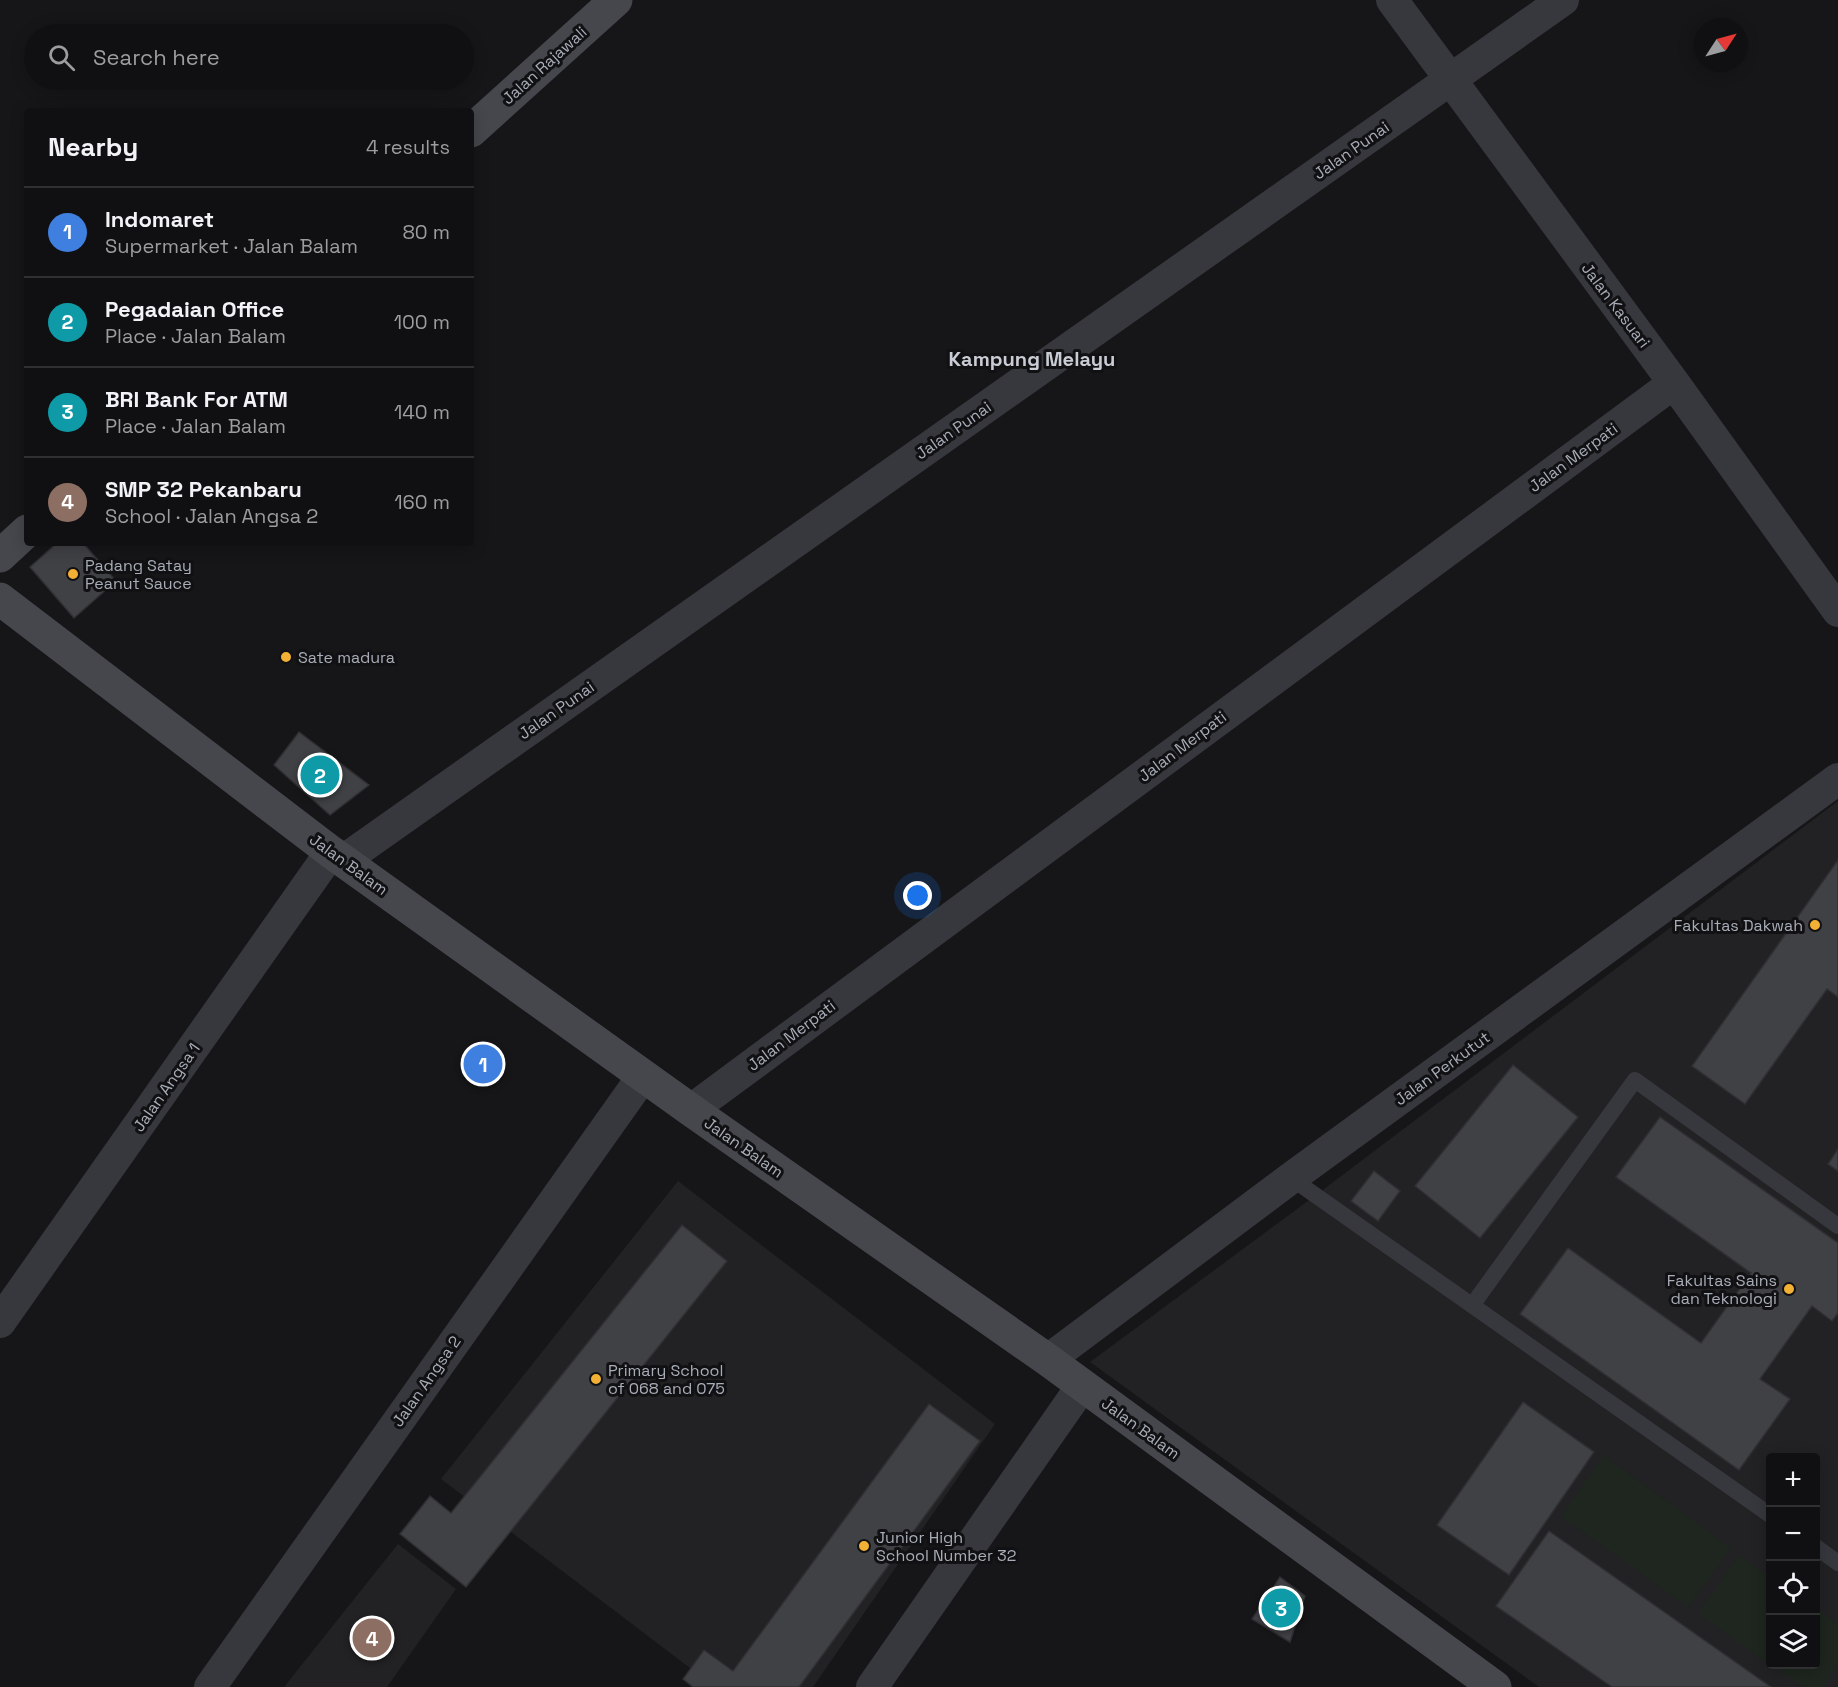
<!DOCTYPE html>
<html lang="en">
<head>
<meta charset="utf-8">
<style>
  :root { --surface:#101012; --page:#19191b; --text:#f1f3f6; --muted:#9c9d9f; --line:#303032; --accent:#0b8043 }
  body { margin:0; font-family:"Space Grotesk",sans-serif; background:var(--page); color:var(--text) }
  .controls { position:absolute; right:18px; bottom:18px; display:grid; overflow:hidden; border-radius:6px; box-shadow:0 3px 15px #0003 }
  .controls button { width:54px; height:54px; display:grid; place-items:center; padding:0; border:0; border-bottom:2px solid var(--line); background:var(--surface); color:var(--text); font:30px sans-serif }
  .compass { position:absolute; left:1694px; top:18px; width:54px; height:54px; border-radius:50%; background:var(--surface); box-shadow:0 3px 15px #0003; rotate:54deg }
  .you { position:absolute; left:918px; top:896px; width:21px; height:21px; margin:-15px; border:4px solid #fff; border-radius:50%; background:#1a73e8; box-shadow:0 0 0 9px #1a73e833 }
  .badge { display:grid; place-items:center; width:39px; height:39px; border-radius:50%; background:var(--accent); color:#fff; font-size:20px; font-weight:700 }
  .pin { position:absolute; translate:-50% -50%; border:3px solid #fff; box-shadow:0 2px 6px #0006 }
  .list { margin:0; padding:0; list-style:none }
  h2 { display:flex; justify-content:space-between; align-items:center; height:78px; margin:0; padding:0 24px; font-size:26px }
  h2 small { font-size:20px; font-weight:400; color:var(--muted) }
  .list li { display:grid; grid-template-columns:39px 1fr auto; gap:18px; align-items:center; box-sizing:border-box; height:90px; padding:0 24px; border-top:2px solid var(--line) }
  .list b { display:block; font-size:22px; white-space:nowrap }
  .list p { margin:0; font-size:20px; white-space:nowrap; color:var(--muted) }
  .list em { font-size:20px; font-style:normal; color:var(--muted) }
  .icon { flex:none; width:33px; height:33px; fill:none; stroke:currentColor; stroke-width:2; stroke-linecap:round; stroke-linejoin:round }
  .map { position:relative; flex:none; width:1838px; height:1687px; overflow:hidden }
  .search { position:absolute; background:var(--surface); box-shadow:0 3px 15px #0003; left:24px; top:24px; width:450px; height:66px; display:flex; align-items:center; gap:15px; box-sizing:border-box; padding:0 21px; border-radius:33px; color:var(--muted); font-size:22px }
  .panel { position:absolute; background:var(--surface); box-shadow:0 3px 15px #0003; left:24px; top:108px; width:450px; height:438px; border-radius:6px }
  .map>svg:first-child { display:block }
</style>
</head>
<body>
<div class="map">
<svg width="1838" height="1687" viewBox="0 0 1838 1687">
  <rect width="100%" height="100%" fill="#161618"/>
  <!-- built -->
  <path fill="#222225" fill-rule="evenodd" d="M1838 801V1687H1539L1090 1362 1316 1195ZM1770 1458H1816V1664H1770Z
    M678 1181 995 1424 813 1687H715L441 1479Z
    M398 1544 456 1589 387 1687H284Z"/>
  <!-- green -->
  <path fill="#1e261f" d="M1604 1456 1731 1548 1688 1607 1561 1516Z
    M1739 1555 1770 1577V1664L1698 1614Z
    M1816 1608 1838 1624V1665L1823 1687H1804L1771 1665 1816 1664Z"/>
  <!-- building -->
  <path fill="#404145" stroke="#303034" stroke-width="1.5" d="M57 543H83L116 581 74 618 30 567Z
    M299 732 369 785 330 815 274 765Z
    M1838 860V997L1827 989 1745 1104 1692 1066Z
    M1513 1065 1578 1117 1480 1238 1415 1186Z
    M1660 1117 1838 1243V1313L1832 1321 1812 1306 1760 1379 1790 1399 1739 1470 1520 1314 1568 1248 1701 1343 1751 1273 1616 1177Z
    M1838 1149V1171L1828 1164Z
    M1374 1171 1400 1191 1378 1221 1351 1201Z
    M682 1225 727 1261 466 1587 400 1534 430 1496 451 1513Z
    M1523 1402 1594 1452 1509 1575 1437 1525Z
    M929 1404 980 1441 799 1687H693L683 1679 704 1650 733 1671Z
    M1549 1531 1771 1687H1612L1496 1606Z
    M1280 1577 1305 1596 1290 1642 1252 1619Z"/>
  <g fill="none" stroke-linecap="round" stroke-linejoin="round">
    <!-- service -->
    <path stroke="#37383d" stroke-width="16" d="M1291 1178 1770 1515
      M1473 1304 1635 1080 1838 1226
      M1816 1547 1838 1563"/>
    <!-- minor -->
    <path stroke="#37383d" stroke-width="32" d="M1392 0 1674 383 1838 611
      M344 860 1563 0
      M691 1110 1674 383
      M0 1322 331 852
      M1048 1360 1291 1178 1838 779
      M210 1687 643 1076
      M872 1687 1082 1386"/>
    <!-- secondary -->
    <path stroke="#45474d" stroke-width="33" d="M471 131 616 0
      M0 556 27 531
      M0 599 331 852 691 1110 1048 1360 1495 1687"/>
  </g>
  <!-- markers -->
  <g fill="#f2b134" stroke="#111113" stroke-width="2">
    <circle cx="73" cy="574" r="6"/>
    <circle cx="286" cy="657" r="6"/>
    <circle cx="1815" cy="925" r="6"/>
    <circle cx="1789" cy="1289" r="6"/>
    <circle cx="596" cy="1379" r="6"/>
    <circle cx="864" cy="1546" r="6"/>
  </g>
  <g text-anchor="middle" stroke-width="6" stroke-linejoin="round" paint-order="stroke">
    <!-- street labels -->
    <g font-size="16" fill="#a8adb8" stroke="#111113">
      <text transform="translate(544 65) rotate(-42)" y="6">Jalan Rajawali</text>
      <text transform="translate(1351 150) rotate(-35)" y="6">Jalan Punai</text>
      <text transform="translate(1616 305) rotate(53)" y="6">Jalan Kasuari</text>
      <text transform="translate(953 430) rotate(-35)" y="6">Jalan Punai</text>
      <text transform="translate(1573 457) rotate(-36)" y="6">Jalan Merpati</text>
      <text transform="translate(556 710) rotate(-35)" y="6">Jalan Punai</text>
      <text transform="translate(1182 746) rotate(-37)" y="6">Jalan Merpati</text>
      <text transform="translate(349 864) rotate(36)" y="6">Jalan Balam</text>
      <text transform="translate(791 1035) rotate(-37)" y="6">Jalan Merpati</text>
      <text transform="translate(1442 1068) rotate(-36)" y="6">Jalan Perkutut</text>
      <text transform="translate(166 1087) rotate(-55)" y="6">Jalan Angsa 1</text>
      <text transform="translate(744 1147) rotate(35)" y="6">Jalan Balam</text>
      <text transform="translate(426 1381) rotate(-55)" y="6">Jalan Angsa 2</text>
      <text transform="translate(1141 1428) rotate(36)" y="6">Jalan Balam</text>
    </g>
    <!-- poi labels -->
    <g font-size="16" fill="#a8adb8" stroke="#111113" text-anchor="start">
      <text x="85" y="571">Padang Satay<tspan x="85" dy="18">Peanut Sauce</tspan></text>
      <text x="298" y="663">Sate madura</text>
      <text x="1803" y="931" text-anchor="end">Fakultas Dakwah</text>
      <text x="1777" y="1286" text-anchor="end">Fakultas Sains<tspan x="1777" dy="18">dan Teknologi</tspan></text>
      <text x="608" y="1376">Primary School<tspan x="608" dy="18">of 068 and 075</tspan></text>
      <text x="876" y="1543">Junior High<tspan x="876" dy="18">School Number 32</tspan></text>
    </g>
    <!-- quarter labels -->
    <g font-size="20" font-weight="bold" fill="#c9ccd4" stroke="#111113">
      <text x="1032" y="366">Kampung Melayu</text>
    </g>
  </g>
</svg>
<div class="controls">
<button>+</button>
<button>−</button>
<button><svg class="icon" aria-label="locate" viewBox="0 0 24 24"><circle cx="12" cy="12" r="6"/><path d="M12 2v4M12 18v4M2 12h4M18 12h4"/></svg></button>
<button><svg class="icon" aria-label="layers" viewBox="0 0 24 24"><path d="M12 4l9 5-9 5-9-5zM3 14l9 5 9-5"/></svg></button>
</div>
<svg class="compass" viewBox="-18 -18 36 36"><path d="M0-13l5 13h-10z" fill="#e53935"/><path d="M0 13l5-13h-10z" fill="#9c9d9f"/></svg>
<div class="you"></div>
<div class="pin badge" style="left:483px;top:1064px;background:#3f7fe0">1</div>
<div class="pin badge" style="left:320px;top:775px;background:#0f9aa8">2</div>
<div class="pin badge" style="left:1281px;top:1608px;background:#0f9aa8">3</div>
<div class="pin badge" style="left:372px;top:1638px;background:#8d6e63">4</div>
<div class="search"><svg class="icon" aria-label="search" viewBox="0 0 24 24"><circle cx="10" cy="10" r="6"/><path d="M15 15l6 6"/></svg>Search here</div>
<section class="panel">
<h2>Nearby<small>4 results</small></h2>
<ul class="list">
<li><span class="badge" style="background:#3f7fe0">1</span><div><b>Indomaret</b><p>Supermarket · Jalan Balam</p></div><em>80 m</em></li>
<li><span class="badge" style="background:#0f9aa8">2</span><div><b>Pegadaian Office</b><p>Place · Jalan Balam</p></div><em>100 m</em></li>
<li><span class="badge" style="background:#0f9aa8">3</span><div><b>BRI Bank For ATM</b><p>Place · Jalan Balam</p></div><em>140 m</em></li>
<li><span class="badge" style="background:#8d6e63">4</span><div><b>SMP 32 Pekanbaru</b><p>School · Jalan Angsa 2</p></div><em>160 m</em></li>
</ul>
</section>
</div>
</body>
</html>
